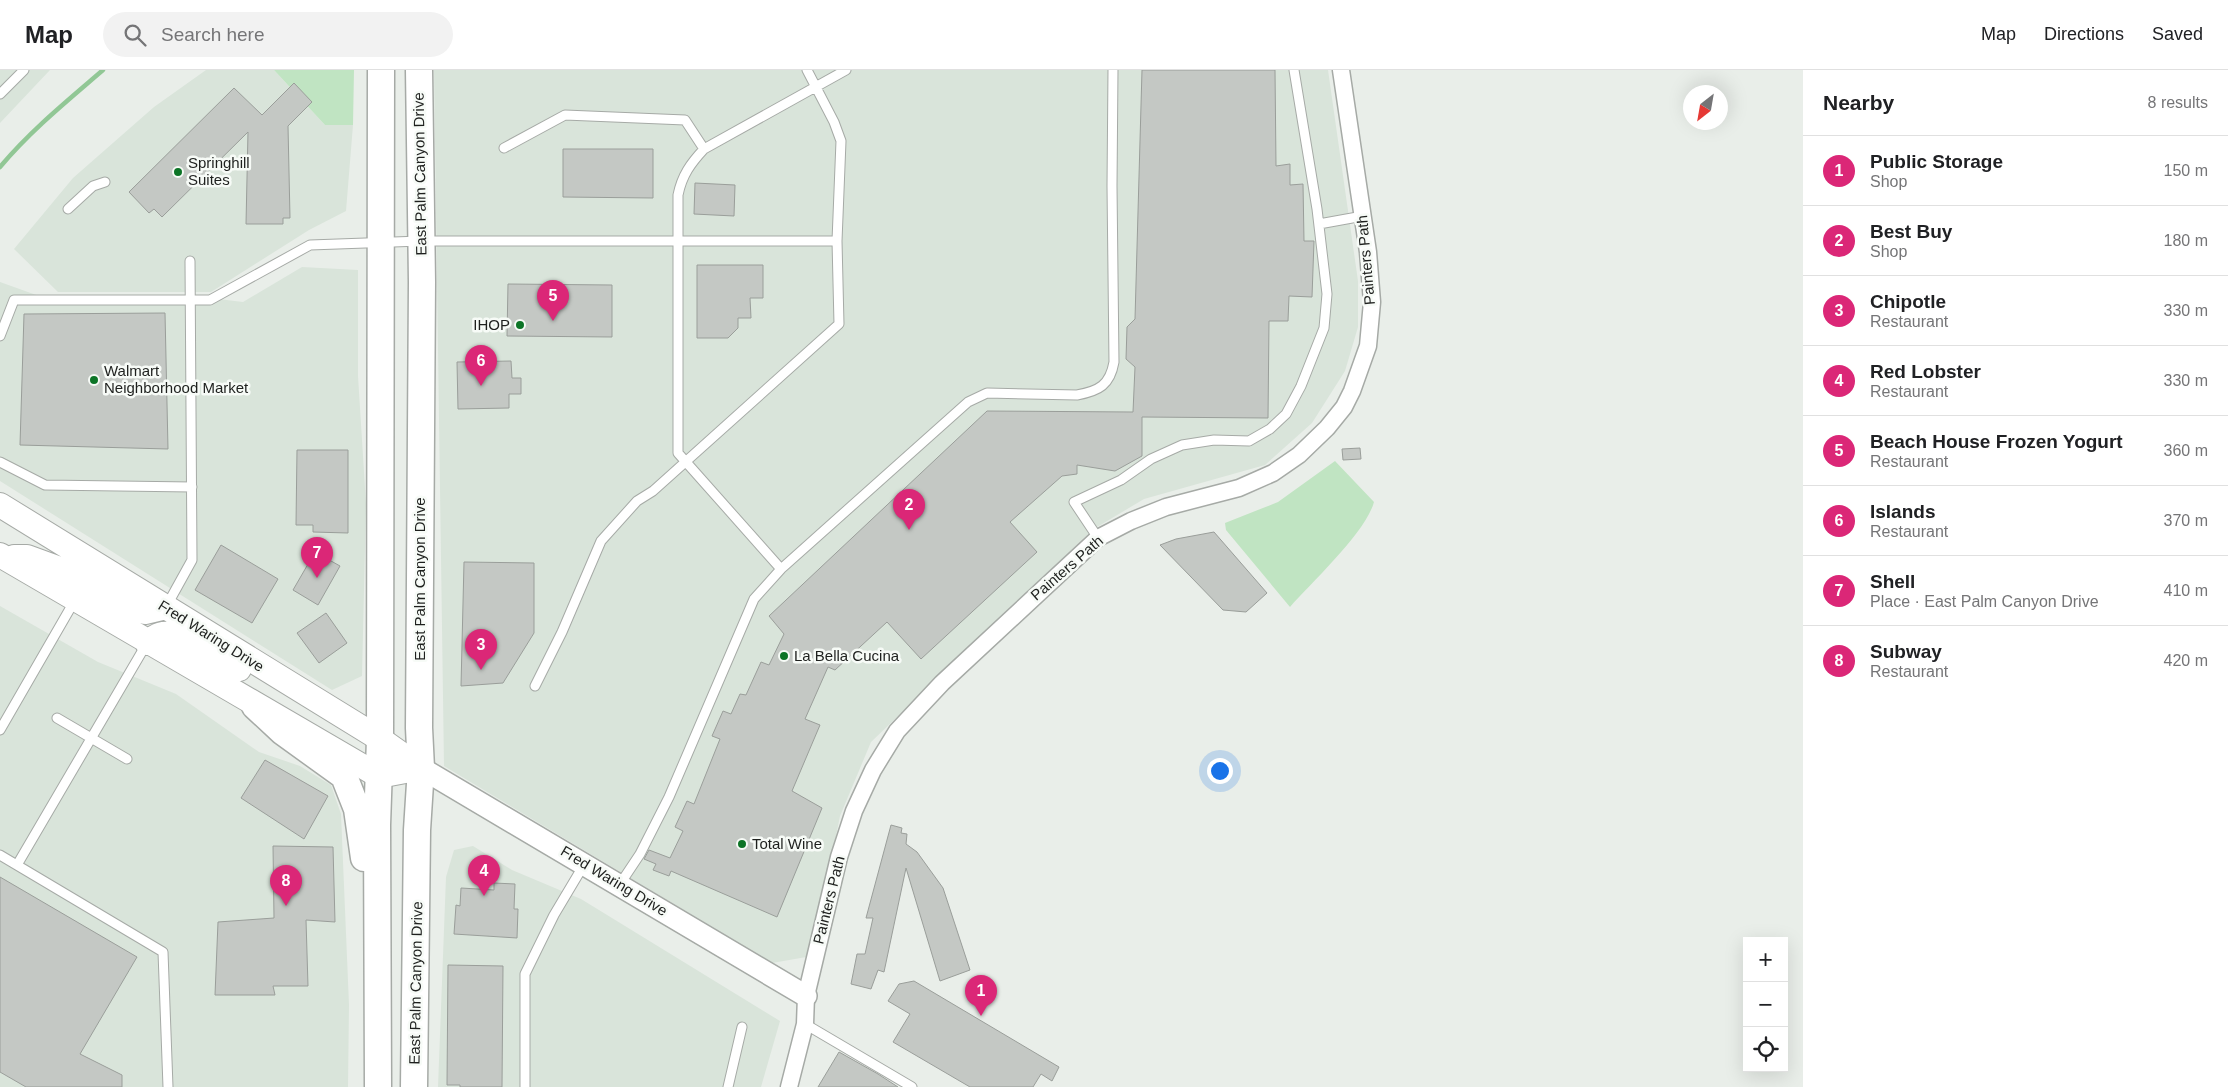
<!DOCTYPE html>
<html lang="en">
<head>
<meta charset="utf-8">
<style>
  :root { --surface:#fff; --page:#f2f2f2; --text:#202124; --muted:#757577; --line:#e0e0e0; --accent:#db2777 }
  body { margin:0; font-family:Helvetica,sans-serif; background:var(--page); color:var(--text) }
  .controls { position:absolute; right:15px; bottom:15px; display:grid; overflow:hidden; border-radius:0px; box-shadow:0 5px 20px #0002 }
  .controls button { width:45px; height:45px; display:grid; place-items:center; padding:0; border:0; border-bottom:1px solid var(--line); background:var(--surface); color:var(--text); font:25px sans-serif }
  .compass { position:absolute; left:1683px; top:15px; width:45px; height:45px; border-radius:50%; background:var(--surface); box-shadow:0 5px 20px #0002; rotate:211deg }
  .you { position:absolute; left:1219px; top:700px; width:18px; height:18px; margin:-12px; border:4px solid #fff; border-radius:50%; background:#1a73e8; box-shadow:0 0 0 8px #1a73e833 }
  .badge { display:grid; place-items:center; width:32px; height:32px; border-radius:50%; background:var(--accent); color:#fff; font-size:16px; font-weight:700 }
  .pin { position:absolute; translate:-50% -41px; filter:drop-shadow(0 1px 2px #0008) }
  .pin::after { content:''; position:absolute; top:26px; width:18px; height:15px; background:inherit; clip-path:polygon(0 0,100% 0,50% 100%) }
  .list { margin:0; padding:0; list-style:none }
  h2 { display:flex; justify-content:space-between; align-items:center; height:65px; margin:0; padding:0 20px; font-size:21px }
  h2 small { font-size:16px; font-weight:400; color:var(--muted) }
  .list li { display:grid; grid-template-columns:32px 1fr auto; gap:15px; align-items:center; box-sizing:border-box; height:70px; padding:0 20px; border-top:1px solid var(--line) }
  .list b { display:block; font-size:19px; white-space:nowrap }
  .list p { margin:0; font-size:16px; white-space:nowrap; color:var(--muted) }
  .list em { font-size:16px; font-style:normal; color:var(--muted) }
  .icon { flex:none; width:28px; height:28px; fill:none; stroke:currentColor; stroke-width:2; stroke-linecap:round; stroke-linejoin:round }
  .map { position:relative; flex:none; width:1803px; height:1017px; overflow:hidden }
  header { display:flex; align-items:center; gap:30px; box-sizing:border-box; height:70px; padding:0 25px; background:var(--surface); border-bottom:1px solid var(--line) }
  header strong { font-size:24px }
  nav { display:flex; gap:28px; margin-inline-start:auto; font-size:18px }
  .search { width:350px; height:45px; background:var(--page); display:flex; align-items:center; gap:12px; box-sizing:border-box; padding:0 18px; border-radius:28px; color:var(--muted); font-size:19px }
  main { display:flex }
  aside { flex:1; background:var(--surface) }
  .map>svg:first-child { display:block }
</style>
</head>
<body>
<header>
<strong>Map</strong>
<div class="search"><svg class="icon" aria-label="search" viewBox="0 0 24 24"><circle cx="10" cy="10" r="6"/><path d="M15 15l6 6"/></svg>Search here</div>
<nav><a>Map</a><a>Directions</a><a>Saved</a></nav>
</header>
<main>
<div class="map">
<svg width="1803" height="1017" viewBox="0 0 1803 1017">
  <rect width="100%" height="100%" fill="#e9eee9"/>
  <!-- built -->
  <path fill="#d9e4da" d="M0 0H50L0 53Z
    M206 0H274L325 55H353L346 141 309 160 211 222H58L14 179 73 108 154 37Z
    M434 0H1328L1358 211V257L1345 301 1312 353 1265 395 1144 429 1092 460 871 672 840 746 812 886 772 893 444 696Z
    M302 197 358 200V306L366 434 362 606 332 620 0 411V212L39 226 185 225 243 232Z
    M0 536 98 592 176 624 259 682 300 696 331 715 341 744 349 935 348 1017H0Z
    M473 776 512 800 581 829 780 951 761 1017H438L446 807 454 780Z"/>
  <!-- green -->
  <path fill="#c0e4c2" d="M274 0H354L353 55H325Z
    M1335 391 1374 432C1366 462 1312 512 1290 537L1226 460 1225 453 1278 432Z"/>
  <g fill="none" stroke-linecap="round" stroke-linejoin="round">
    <!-- stream -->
    <path stroke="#91c795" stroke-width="4.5" d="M0 97C30 61 67 31 103 0"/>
  </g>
  <!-- building -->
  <path fill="#c4c8c4" stroke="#9a9e9a" d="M1142 0H1275L1276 96 1290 94V115L1303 114 1304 171H1314L1312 227 1289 226 1288 251H1269L1268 348 1142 347V386L1115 401 1077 395V404L1062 406 1010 452 1037 482 921 589 887 552 835 600 828 597 805 649 820 655 792 721 822 738 777 847 671 801 669 806 653 800 656 794 644 789 649 780 670 788 683 761 675 757 687 731 694 734 720 669 712 666 723 641 731 644 740 624 746 625 761 592 769 595 784 564 769 546 987 341 1133 342 1135 297 1126 289 1127 257 1135 249Z
    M294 13 312 32 288 56 290 148H283V154H246L248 62 162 147 154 139 149 143 129 122 234 18 262 45Z
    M563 79H653V128L563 127Z
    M695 113 735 115 734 146 694 144Z
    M697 195H763V228H750L751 248H738V258L728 268H697Z
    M508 214 612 215V267L507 266Z
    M165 243 168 379 20 375 24 244Z
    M511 291 512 308H521V324H509V338L458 339 457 292Z
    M1360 378 1361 389 1343 390 1342 379Z
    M297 380H348V463L313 462V455H296Z
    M1214 462 1267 523 1246 542 1223 540 1160 475 1176 469Z
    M221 475 278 509 252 553 195 520Z
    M315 482 340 496 318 535 293 520Z
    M464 492 534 493V563L503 613 461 616Z
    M326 543 347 573 319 593 297 563Z
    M265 690 328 726 304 769 241 728Z
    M891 755 902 758 901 763 907 764 906 774 917 782 943 818 970 900 940 911 906 798 884 902 878 900 871 919 851 914 857 884H865L873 848H866Z
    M273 776 333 777 335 852 306 850 308 916H273L275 925H215L218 852 274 848Z
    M0 807 137 887 80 984 122 1005V1017H26L0 1002Z
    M494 813 515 814 514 839H518L517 868 454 864 456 835 460 836 461 818 494 820Z
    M448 895 503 896 502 1017H460V1015H447Z
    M914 911 1059 997 1052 1011 1041 1004 1033 1017H970L893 972 910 944 888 931 899 914Z
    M839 982 878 1004 898 1017H818Z"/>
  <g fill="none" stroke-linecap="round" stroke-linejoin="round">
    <defs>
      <path id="service" d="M0 24 24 0
        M504 78 565 45 685 50 704 79
        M68 139 93 116 105 112
        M1319 154 1363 146
        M0 266 14 230H210L310 175 421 171H837
        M0 392 45 415 192 417
        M1098 468 1074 432 1121 410 1151 389 1182 375 1214 370 1249 371 1270 359 1286 344 1301 316 1324 258 1327 224 1317 139 1294 0
        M781 499 678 383V125C682 105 691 93 704 79L846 0
        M166 537 192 490 190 191
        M535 616 562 562 601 471 637 431 653 421 839 254 837 171 841 71 834 52 807 0
        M57 648 127 689
        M0 660 75 530
        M0 785 163 882 168 1017
        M17 795 147 573
        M620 814 640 784 669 727 754 529 781 499 968 332 987 323 1077 325C1099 321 1110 315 1114 292L1112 116 1113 0
        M805 954 912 1017
        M525 1017V904L554 845 585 793
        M728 1017 742 957"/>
      <path id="minor" d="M789 1017 805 954 806 926 839 787 854 741 873 700 897 661 942 613 1098 468 1131 451 1166 437 1239 418 1273 403 1299 385 1327 358 1344 337 1352 321 1368 276 1372 232 1368 182 1341 0"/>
      <path id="tertiary" d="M421 698 806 926"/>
      <path id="secondary" d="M0 435 380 669 421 698
        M0 485 379 706 421 698
        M14 487H27L79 506 133 537 145 542 166 537
        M147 573C157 564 163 562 176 565L239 599"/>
      <path id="primary" d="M255 636 283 662 344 706 357 739 364 788
        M378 1017 377 755 380 669 381 0
        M414 1017 417 760 421 698 419 658 422 212 419 0"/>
    </defs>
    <!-- service casing -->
    <use href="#service" stroke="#a6aaa6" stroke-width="11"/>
    <!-- minor casing -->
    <use href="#minor" stroke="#a6aaa6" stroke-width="19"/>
    <!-- tertiary casing -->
    <use href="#tertiary" stroke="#a6aaa6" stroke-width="24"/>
    <!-- secondary casing -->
    <use href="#secondary" stroke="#a6aaa6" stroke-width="26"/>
    <!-- primary casing -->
    <use href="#primary" stroke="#a6aaa6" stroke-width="29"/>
    <!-- service -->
    <use href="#service" stroke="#fff" stroke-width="9"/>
    <!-- minor -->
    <use href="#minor" stroke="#fff" stroke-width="16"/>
    <!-- tertiary -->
    <use href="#tertiary" stroke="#fff" stroke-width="21"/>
    <!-- secondary -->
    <use href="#secondary" stroke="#fff" stroke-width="24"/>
    <!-- primary -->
    <use href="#primary" stroke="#fff" stroke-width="26"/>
  </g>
  <!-- markers -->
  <g fill="#0c7426" stroke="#f7fbf7" stroke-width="2">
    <circle cx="178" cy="102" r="5"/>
    <circle cx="520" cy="255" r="5"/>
    <circle cx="94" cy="310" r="5"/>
    <circle cx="784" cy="586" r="5"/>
    <circle cx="742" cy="774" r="5"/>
  </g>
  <g text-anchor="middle" stroke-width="5" stroke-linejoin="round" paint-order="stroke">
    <!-- poi labels -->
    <g font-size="15" fill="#1e201e" stroke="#f7fbf7" text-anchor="start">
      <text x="188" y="98">Springhill<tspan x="188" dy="17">Suites</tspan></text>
      <text x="510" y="260" text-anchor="end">IHOP</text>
      <text x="104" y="306">Walmart<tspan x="104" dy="17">Neighborhood Market</tspan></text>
      <text x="794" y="591">La Bella Cucina</text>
      <text x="752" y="779">Total Wine</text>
    </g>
    <!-- street labels -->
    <g font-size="15" fill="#1e201e" stroke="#f7fbf7">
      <text transform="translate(420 104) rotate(-91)" y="5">East Palm Canyon Drive</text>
      <text transform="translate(1366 190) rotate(-95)" y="5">Painters Path</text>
      <text transform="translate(1067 498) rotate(-41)" y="5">Painters Path</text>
      <text transform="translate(420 509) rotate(-90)" y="5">East Palm Canyon Drive</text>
      <text transform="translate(211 566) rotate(32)" y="5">Fred Waring Drive</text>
      <text transform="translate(614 811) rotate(31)" y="5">Fred Waring Drive</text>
      <text transform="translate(829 830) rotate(-76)" y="5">Painters Path</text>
      <text transform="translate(416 913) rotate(-89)" y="5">East Palm Canyon Drive</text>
    </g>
  </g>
</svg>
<div class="controls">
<button>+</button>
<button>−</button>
<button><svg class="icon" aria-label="locate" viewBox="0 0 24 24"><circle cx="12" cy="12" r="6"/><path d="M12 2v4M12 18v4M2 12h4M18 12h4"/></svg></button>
</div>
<svg class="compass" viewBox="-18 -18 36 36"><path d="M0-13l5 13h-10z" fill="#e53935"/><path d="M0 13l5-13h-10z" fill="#757577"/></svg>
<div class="you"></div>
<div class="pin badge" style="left:981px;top:946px">1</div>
<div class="pin badge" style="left:909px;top:460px">2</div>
<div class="pin badge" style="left:481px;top:600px">3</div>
<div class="pin badge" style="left:484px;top:826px">4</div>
<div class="pin badge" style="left:553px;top:251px">5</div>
<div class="pin badge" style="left:481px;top:316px">6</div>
<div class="pin badge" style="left:317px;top:508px">7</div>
<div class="pin badge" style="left:286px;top:836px">8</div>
</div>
<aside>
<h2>Nearby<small>8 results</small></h2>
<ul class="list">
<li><span class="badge">1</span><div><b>Public Storage</b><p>Shop</p></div><em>150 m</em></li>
<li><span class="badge">2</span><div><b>Best Buy</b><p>Shop</p></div><em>180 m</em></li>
<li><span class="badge">3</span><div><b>Chipotle</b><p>Restaurant</p></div><em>330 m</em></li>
<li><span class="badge">4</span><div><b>Red Lobster</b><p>Restaurant</p></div><em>330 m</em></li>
<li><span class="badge">5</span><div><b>Beach House Frozen Yogurt</b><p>Restaurant</p></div><em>360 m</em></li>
<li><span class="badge">6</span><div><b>Islands</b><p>Restaurant</p></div><em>370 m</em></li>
<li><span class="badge">7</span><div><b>Shell</b><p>Place · East Palm Canyon Drive</p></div><em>410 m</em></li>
<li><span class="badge">8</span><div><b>Subway</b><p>Restaurant</p></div><em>420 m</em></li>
</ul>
</aside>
</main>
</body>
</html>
